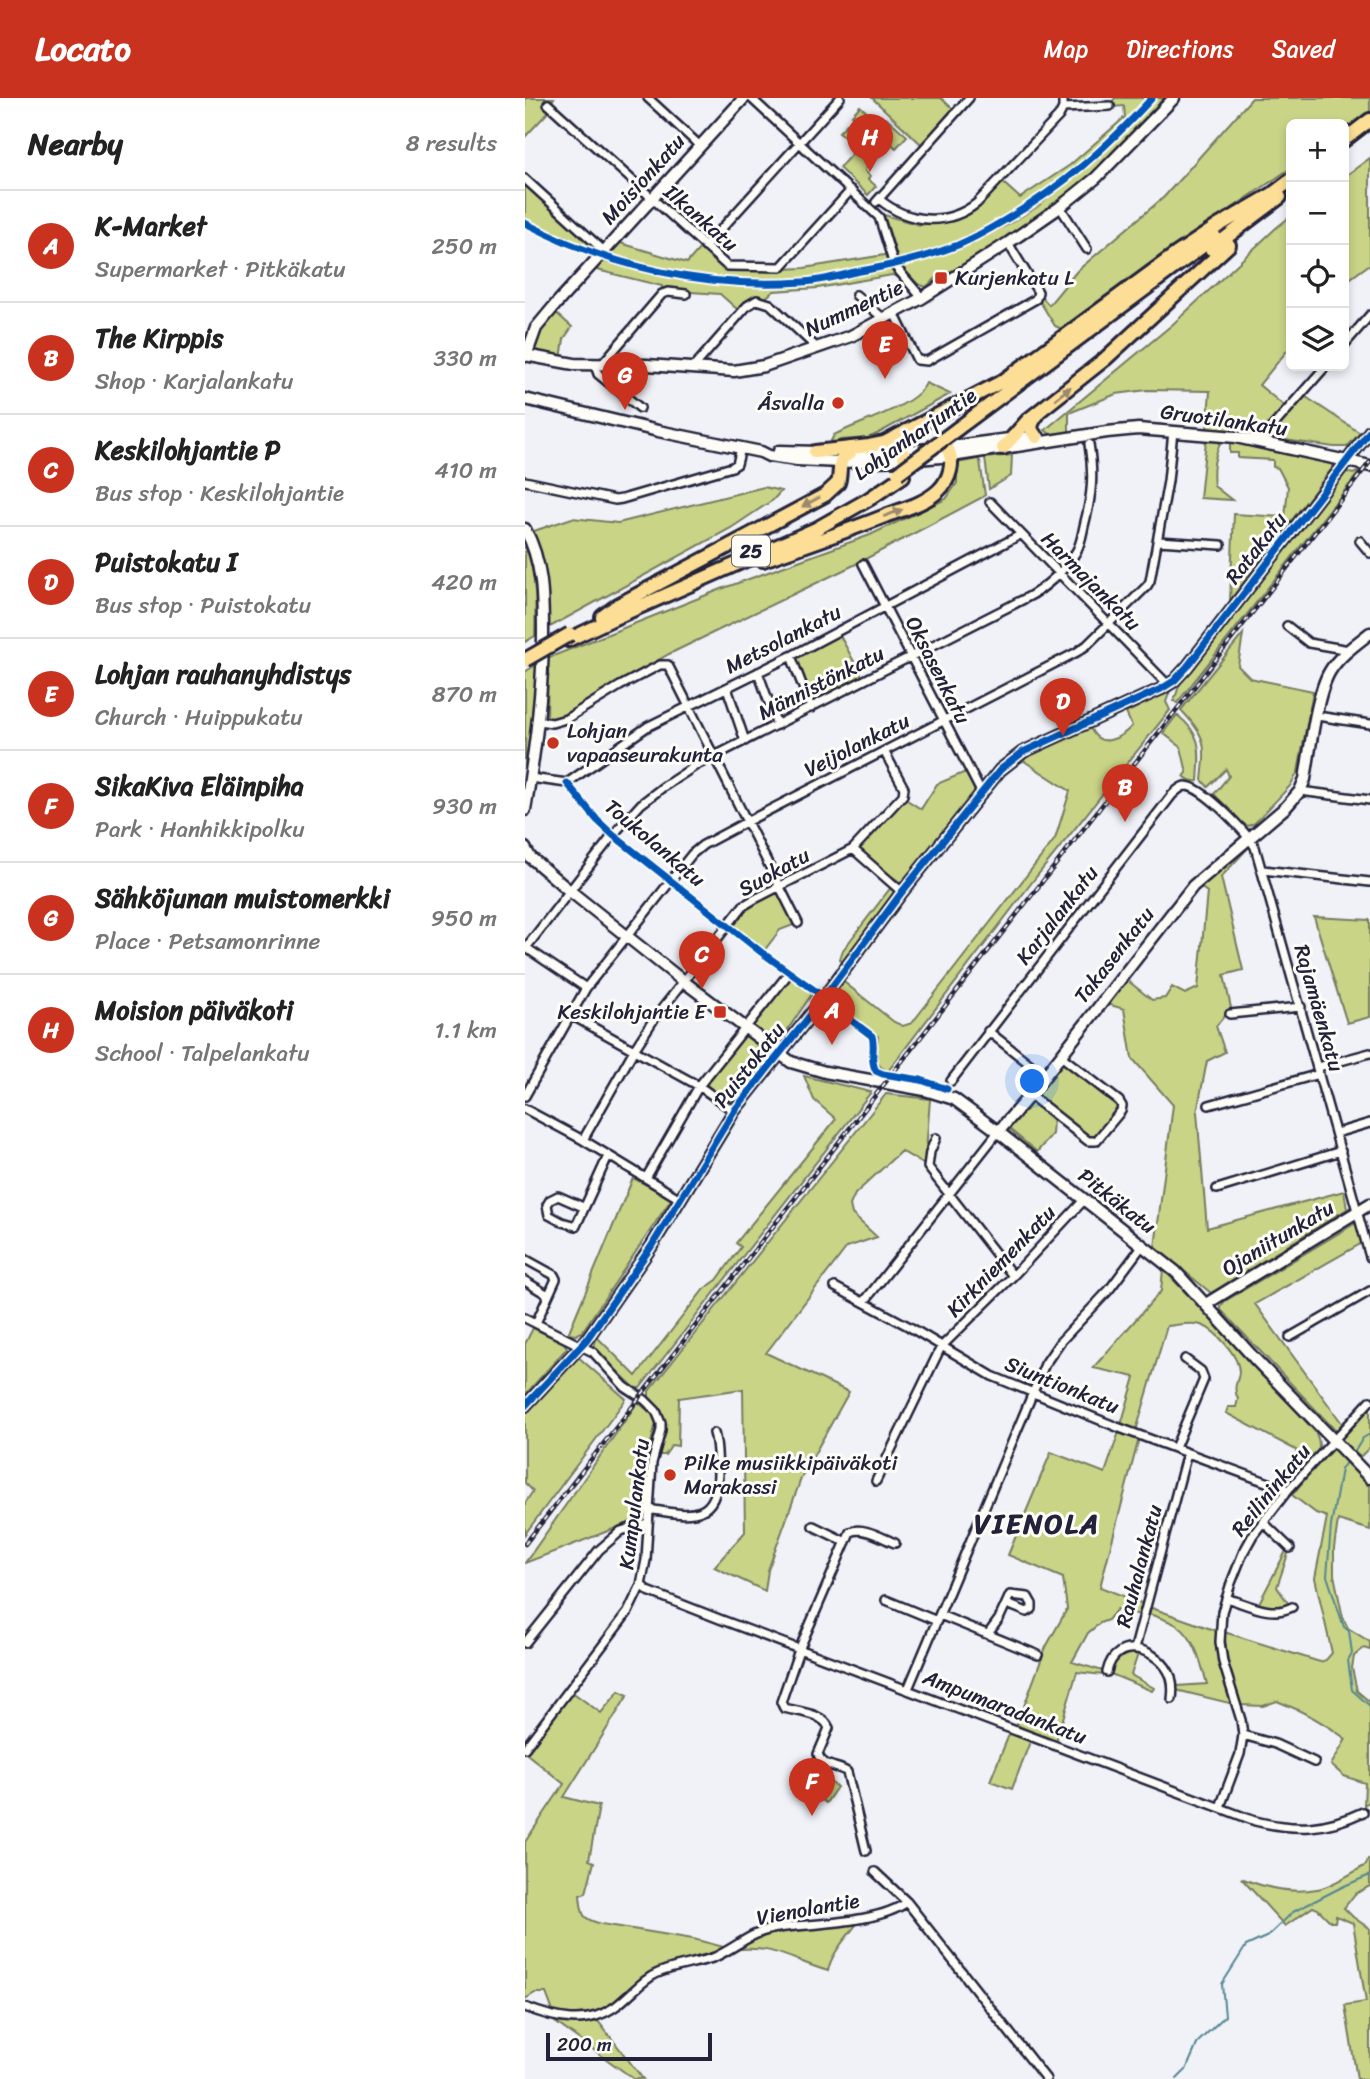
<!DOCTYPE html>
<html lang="en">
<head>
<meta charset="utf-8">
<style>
  :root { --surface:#fff; --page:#f2f2f2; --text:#222; --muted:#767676; --line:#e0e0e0; --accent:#c8321e }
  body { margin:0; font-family:Sriracha,sans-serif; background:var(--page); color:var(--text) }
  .controls { position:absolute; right:21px; top:21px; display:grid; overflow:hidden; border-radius:10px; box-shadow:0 4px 10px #0003 }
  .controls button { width:63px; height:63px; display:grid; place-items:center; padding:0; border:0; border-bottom:2px solid var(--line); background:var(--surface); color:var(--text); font:35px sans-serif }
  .scale { position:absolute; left:21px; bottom:18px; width:166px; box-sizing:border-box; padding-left:7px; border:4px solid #22223b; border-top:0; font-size:19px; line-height:24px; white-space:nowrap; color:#22223b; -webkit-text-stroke:5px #fdfcf7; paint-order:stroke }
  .you { position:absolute; left:508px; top:984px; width:24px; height:24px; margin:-18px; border:5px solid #fff; border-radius:50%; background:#1a73e8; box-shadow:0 0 0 10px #1a73e833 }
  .badge { display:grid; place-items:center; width:46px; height:46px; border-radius:50%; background:var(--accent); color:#fff; font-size:23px; font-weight:700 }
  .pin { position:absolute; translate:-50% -58px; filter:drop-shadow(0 2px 4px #0008) }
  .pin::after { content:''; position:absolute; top:37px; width:24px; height:21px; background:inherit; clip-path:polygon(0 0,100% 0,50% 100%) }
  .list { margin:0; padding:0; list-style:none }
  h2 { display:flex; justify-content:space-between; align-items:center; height:91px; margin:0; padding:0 28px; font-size:30px }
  h2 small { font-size:23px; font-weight:400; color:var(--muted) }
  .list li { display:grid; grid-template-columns:46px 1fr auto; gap:21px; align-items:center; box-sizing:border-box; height:112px; padding:0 28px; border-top:2px solid var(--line) }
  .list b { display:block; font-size:26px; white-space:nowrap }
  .list p { margin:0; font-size:23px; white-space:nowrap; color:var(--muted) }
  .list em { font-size:23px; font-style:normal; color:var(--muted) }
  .icon { flex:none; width:38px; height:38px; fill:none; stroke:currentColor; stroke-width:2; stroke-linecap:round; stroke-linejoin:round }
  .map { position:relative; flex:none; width:845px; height:1981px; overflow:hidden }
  header { display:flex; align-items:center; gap:42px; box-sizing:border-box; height:98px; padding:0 35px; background:var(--accent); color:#fff }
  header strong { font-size:33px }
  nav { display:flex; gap:38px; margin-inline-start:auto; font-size:24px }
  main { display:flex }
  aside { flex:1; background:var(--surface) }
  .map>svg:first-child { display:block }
</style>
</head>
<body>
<header>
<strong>Locato</strong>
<nav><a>Map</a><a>Directions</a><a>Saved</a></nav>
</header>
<main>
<aside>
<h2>Nearby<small>8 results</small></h2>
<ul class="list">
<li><span class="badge">A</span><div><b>K-Market</b><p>Supermarket · Pitkäkatu</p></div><em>250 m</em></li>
<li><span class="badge">B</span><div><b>The Kirppis</b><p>Shop · Karjalankatu</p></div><em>330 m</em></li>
<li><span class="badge">C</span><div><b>Keskilohjantie P</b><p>Bus stop · Keskilohjantie</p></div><em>410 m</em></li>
<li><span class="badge">D</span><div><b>Puistokatu I</b><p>Bus stop · Puistokatu</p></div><em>420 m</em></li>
<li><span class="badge">E</span><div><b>Lohjan rauhanyhdistys</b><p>Church · Huippukatu</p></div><em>870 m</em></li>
<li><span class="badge">F</span><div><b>SikaKiva Eläinpiha</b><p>Park · Hanhikkipolku</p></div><em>930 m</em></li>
<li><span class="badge">G</span><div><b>Sähköjunan muistomerkki</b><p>Place · Petsamonrinne</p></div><em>950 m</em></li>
<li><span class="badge">H</span><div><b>Moision päiväkoti</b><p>School · Talpelankatu</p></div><em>1.1 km</em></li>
</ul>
</aside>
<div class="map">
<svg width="845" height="1981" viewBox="0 0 845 1981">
  <rect width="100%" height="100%" fill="#f0f2f8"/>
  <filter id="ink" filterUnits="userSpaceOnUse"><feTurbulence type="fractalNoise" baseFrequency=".0143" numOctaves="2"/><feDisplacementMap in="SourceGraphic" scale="14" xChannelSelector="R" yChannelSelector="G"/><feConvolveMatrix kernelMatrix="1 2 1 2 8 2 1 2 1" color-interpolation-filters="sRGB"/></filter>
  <g filter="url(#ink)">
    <!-- green -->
    <path fill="#c9d487" stroke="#767b61" stroke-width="2" d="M0 0H29L26 5V11L0 39Z
      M347 0H416L428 11 397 47Z
      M590 0H623L558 65 510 101 469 126 433 145 374 164 359 117 395 127 420 123 444 114 475 82 495 100 545 67 600 19 599 8 587 9 586 5Z
      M632 0H639L563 80 495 133 430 172 416 176 401 189 393 186 375 168 435 149 482 127 512 109 571 62Z
      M727 0H845V13L819 33V26H766V70L660 142 537 231 530 228 514 202 516 198 524 207 552 173 639 99Z
      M335 8 355 26 362 20 382 38 371 50 364 44 341 69 340 73 345 78 343 81 351 88 343 97 314 70 333 49 314 34 329 19 327 17Z
      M845 60V166L819 185V79Z
      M0 85 73 152 70 155 0 121Z
      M766 118V248L734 287 764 312 778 297 835 335 822 349H809L682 331 685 293 622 292 591 296 544 315V335L525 336 520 332 648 226 751 130Z
      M92 144 162 165 176 149 199 169 235 172 279 170 360 157 363 167C335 172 307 179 278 181 212 187 143 176 81 156Z
      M77 163C141 181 208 191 275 187 305 185 336 177 366 171L370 178 367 177 293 190 249 193 240 200 233 199 214 213 195 196 137 192V188L68 171Z
      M29 213 47 229 39 241 36 261 10 254C7 237 19 225 29 213Z
      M401 285 425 296 352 336 343 340 315 342 310 347H304L309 337C331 325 392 308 401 285Z
      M681 342 696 343C689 359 687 371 689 388L707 402 675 400Z
      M705 344 806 366 808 369 705 502 709 416 760 419 763 389 753 370 748 369V362L713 360V355H705Z
      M487 357 486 378 464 391 460 360Z
      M453 361 455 363 460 397 456 400 329 467 144 556 34 619 22 621 23 560 199 490 345 437 421 401 432 385V365Z
      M819 373 828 376 835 373 652 605 649 603 656 582Z
      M239 389 256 393 248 402 206 430 23 530 21 480 9 433 47 420 93 425Z
      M0 448C12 477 11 507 10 538L0 544Z
      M313 534 338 580 286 605 270 558Z
      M718 536 713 568 725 580 788 593 773 674 765 688 730 725 723 728 717 725 689 696 704 678 701 671 683 689 677 682C681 646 682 639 656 612Z
      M12 566 6 630 0 669V574Z
      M646 590 641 604 645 612 511 779 363 973C346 967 352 953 353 938L305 903 303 898 315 881 369 924 378 928 387 925 530 741 545 693 496 661 509 651 565 629C574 652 595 641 607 628L601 615 634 598Z
      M652 617C678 637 675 652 673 683 667 684 663 682 659 678L662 675 656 649 638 635Z
      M443 673 454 693 379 787 355 770 333 752 379 700 396 711 412 686Z
      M722 747 724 749 696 779 718 872 699 877 706 910 691 928 700 954 682 963 672 1014 682 1130 819 1093 822 1111 686 1195 630 1149 648 1007 607 960 599 911 579 905 602 882 627 902 640 900 647 889 660 896 673 890 682 794 675 789Z
      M367 788 375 794 319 866 315 861 318 852Z
      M255 792 271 826 255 832 238 854 206 829 222 809Z
      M789 819 845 822V919L822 925Z
      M263 879H266L287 896 261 934 249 945 224 926Z
      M220 935 241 952 243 960 208 1004 204 1003 179 988Z
      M536 963 593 1009 568 1041 510 996Z
      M279 978 346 994 115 1290H110L68 1250 72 1239 111 1278 179 1191 192 1182 216 1149 211 1145 311 1021 289 1002Z
      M361 996 405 1001 400 1067 376 1053 330 1096 325 1107 327 1116 352 1139 322 1149 241 1255 324 1294 277 1378 243 1472 240 1493 189 1469 220 1434 218 1291 154 1300 153 1348 147 1347 140 1357H133C144 1328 147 1321 124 1299V1293Z
      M505 1004 520 1013 528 1023 527 1036 512 1054 483 1030Z
      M108 1080 147 1100 57 1234 51 1237 43 1236Z
      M831 1125 837 1145 730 1206 819 1328 812 1334 696 1212V1208L700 1203Z
      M638 1171 739 1276 791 1335C800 1355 788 1361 774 1375L771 1352 701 1315 703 1309H711L713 1301C707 1287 713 1286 714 1274 714 1258 691 1232 676 1227 666 1224 652 1227 642 1228L611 1333 596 1327 610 1279 568 1270 636 1193Z
      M8 1230 39 1245 42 1250 0 1297V1246Z
      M51 1257 101 1301 0 1436V1405L8 1393 0 1385V1313Z
      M113 1304 129 1318 131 1325 121 1365 117 1420 0 1465Z
      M845 1307V1349L835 1359 813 1340Z
      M594 1334 614 1340 575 1489 619 1506 616 1517 592 1511 583 1522 575 1525 563 1535 547 1564 578 1573 579 1577 552 1574 531 1644 492 1627 521 1549 542 1511 538 1480 483 1457 526 1354 580 1375Z
      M808 1351C823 1357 835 1377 845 1390V1432L813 1422 809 1450V1477L818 1520 823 1530 845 1544V1552L839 1550 829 1558 827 1570 832 1593 845 1604V1703L839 1707 840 1685 819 1678 806 1667 821 1641C799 1624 778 1613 752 1603L738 1608 716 1607 703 1564 699 1534 795 1564 801 1562 807 1555 790 1480 802 1419 791 1415 767 1397 801 1355Z
      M761 1453H764L752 1489 763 1505C753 1513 745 1510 733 1507Z
      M624 1509 692 1533V1543L708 1606 651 1592 652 1588 682 1586C676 1566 671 1541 653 1528 644 1522 631 1519 622 1515Z
      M614 1553 606 1577 629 1590 627 1593 586 1576 588 1561 598 1554Z
      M94 1593 103 1597 39 1699 74 1708 64 1762 69 1764 61 1795 55 1797C57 1817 56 1821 77 1826L168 1841 199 1849C174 1864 152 1863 127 1873 120 1877 113 1885 106 1890 78 1914 67 1923 29 1916L21 1895H10L0 1901V1744L39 1686 2 1656 47 1594 76 1615Z
      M487 1634 506 1641 487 1691 465 1683 483 1639Z
      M280 1666 312 1689 301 1705 269 1681Z
      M843 1761H845V1788L830 1796 819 1810 828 1819 845 1831V1981H832L820 1907 841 1904 828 1825 811 1818 810 1824H806L793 1811 788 1809 760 1828 716 1780C740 1790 766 1796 792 1791 806 1789 828 1774 841 1767Z
      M334 1823C323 1838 306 1855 303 1873 265 1862 249 1846 207 1852L231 1838 258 1833Z
      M73 1923 118 1981H109L30 1924 56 1926Z"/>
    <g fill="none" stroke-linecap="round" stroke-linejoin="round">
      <!-- stream -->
      <path stroke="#548692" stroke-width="2" d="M830 1353 838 1340 845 1336
        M822 1363 816 1371 806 1428 802 1478 819 1529 824 1533 827 1555 823 1562 827 1592 845 1608
        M652 1981 661 1972 673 1944 700 1918 697 1886 721 1848 743 1838 768 1814 817 1789 845 1777"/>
      <defs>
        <path id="street" d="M123 0 174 47
          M226 0 354 119 369 167 397 200
          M23 6 202 168 256 169 326 92
          M538 10 585 8
          M0 81 79 153
          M354 101C382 125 422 129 452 105L534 18 538 10V0
          M351 104 444 0
          M535 109 562 151
          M180 149 315 0
          M331 197 359 221
          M369 215 392 262 402 263 511 201 513 194 483 145
          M819 247 845 217
          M77 266 137 196 143 194 161 196
          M70 267 73 276 115 310
          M167 271 222 208 232 202 245 206 292 250
          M738 344 741 336 801 268
          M0 383 90 402 97 401 207 369 212 366 216 350
          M465 404 643 587
          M633 443 696 447
          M835 443 845 455
          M338 466 456 694
          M762 528 784 545 824 552
          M266 558 286 610
          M233 574 252 627
          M202 590 220 643
          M792 618 845 626
          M14 623 27 625 41 621 95 588 135 567H143L273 825
          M5 680 42 685 122 629 266 558 495 437
          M775 693 845 702
          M328 751 377 794
          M738 772 845 784
          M0 849 61 890
          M0 851 88 737 116 706 138 689 170 668 503 499C519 491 542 470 551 454 556 446 557 437 559 428 567 398 569 377 564 346
          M705 916 776 909
          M46 917 174 988 209 1013
          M463 933 520 978
          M793 969 845 955
          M426 983 647 697C651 693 655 689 660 688 677 687 722 735 730 749L845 1159
          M505 997 563 1043H571L596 1013 597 1008 594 1003 536 958
          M0 998 61 890 167 756 178 747 223 723 552 554 562 547 622 488 625 483 643 383 648 333
          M684 1007 794 976
          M0 1011 58 1042 155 1101
          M811 1035 845 1025
          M411 1040 405 1054 403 1069 488 1178
          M58 1042 109 952 129 921 218 808 228 802 328 751 378 697 379 690 359 653
          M121 1080 174 988 264 875
          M692 1091 816 1053
          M58 1109 33 1098 25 1102 22 1107 24 1117 37 1124 51 1128 83 1058
          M0 1161 29 1177 31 1181 11 1225
          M0 1183 23 1197
          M310 1189 383 1228 467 1278 592 1329 763 1392
          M339 1204 473 1034
          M0 1220 68 1254 100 1289 120 1302 131 1313 136 1325V1332L127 1365 121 1462 116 1487 103 1514 0 1650
          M765 1239 845 1193
          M650 1350 679 1281 676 1273 660 1261
          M351 1383 416 1249 488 1178 560 1101
          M123 1411C161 1417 193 1426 193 1374 192 1361 193 1348 189 1335
          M738 1424 765 1450
          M288 1428 321 1444
          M116 1487 123 1493 197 1522 730 1723C770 1733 800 1732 838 1714
          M701 1500C722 1506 746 1520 767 1509
          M361 1502 412 1523
          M415 1517 513 1557
          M463 1536 474 1521 485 1497 503 1499 507 1506V1511L502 1514 482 1506
          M0 1545 74 1452 96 1433 122 1425
          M610 1550 662 1355
          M582 1574C590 1536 635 1550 646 1579 648 1586 648 1594 647 1601
          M383 1591 520 1266 535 1244 584 1192 617 1148
          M718 1637 750 1646 789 1664
          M695 1709 715 1656 718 1637 716 1622 698 1564 695 1544 697 1514 706 1485 718 1455 728 1437 763 1392 845 1303
          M341 1753 322 1674C312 1667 297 1670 293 1656L304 1630C298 1615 274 1614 259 1610L256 1604 274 1552 325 1434C338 1428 357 1440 370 1445
          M350 1774 382 1804 521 1981
          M0 1909C31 1921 62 1929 91 1908 103 1899 112 1888 124 1880 139 1869 171 1866 190 1859 210 1850 225 1835 247 1831 284 1825 353 1826 382 1804"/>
        <path id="secondary" d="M0 257 49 266 122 267 209 273 239 268 326 238 397 200 483 145 535 109 571 80 649 0
          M1 258 11 230 31 206 219 0
          M0 301 133 333 236 354 244 358 272 362 315 364 381 362 427 358 582 334 613 331 711 339 845 368
          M254 353 295 354
          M327 355C360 354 393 353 426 349 456 345 484 339 514 339
          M0 431C18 464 18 499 18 535 18 595 10 653 0 712
          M0 750 5 759 40 789 158 883 266 964 300 974 400 992 429 1001 467 1029 651 1174 729 1260 845 1380
          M473 1034 505 997 668 788 761 709 775 693 780 681C785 653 791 596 805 573 814 558 831 546 845 535
          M681 1206 845 1106
          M0 1308 62 1241 126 1149 209 1013 291 910 377 794 475 672 498 654 636 591 649 583 662 569 845 333"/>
        <path id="highway" d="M819 42 845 22
          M741 101 766 82
          M686 151 755 99
          M432 331 690 139
          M381 333C374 344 375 352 381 362
          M512 339C503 331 506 325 513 316
          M478 350 503 322 580 261 704 147
          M290 354 344 348 359 345 478 283 651 156 693 128 746 97
          M238 462C279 448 320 434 360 418 378 411 399 406 413 393 425 382 431 362 421 349
          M77 519 93 507 300 397 313 385C317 373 311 361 325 355
          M43 542 87 521 291 431 344 401 378 378"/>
      </defs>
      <!-- street casing -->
      <use href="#street" stroke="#22223b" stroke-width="12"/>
      <!-- secondary casing -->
      <use href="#secondary" stroke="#22223b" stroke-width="15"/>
      <!-- highway casing -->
      <use href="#highway" stroke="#22223b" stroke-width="18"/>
      <!-- street -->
      <use href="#street" stroke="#fdfcf7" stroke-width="7"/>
      <!-- secondary -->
      <use href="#secondary" stroke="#fdfcf7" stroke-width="10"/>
      <!-- highway -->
      <use href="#highway" stroke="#fdde96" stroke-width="12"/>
      <defs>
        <path id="rail" d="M0 1446 845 364"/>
      </defs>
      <!-- rail casing -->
      <use href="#rail" stroke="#22223b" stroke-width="4.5"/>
      <!-- rail -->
      <use href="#rail" stroke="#fdfcf7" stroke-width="2" stroke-dasharray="5" stroke-linecap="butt"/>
      <defs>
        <path id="highway-bridge" d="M373 375 432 331
          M0 562 45 536"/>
      </defs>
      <!-- highway-bridge casing -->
      <use href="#highway-bridge" stroke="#22223b" stroke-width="18" stroke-linecap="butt"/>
      <!-- highway-bridge -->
      <use href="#highway-bridge" stroke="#fdde96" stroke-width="12"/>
      <defs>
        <path id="cycleway" d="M0 125C85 169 182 191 278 184 295 183 313 178 330 174 365 168 400 160 433 147 449 140 465 131 480 122 539 88 581 50 627 0
          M42 685 72 722 88 737 236 854 299 899 305 906 347 938C351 950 344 961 351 973L358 976 396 982 422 991
          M0 1308 62 1241 126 1149 209 1013 291 910 377 794 475 672 498 654 636 591 649 583 662 569 845 333"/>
      </defs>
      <!-- cycleway casing -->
      <use href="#cycleway" stroke="#fdfcf7" stroke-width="11"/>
      <!-- cycleway -->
      <use href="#cycleway" stroke="#0057b8" stroke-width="7"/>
    </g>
    <!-- one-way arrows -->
    <defs><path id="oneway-solid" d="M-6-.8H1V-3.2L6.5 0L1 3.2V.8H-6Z" transform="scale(1.75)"/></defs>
    <g fill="#9a896d">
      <use href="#oneway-solid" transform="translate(538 295) rotate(-38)"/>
      <use href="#oneway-solid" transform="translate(286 404) rotate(151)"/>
      <use href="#oneway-solid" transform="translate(368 415) rotate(-21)"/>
    </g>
  </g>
  <!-- markers -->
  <g fill="#c8321e" stroke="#fdfcf7" stroke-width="2.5">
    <rect x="409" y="173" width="14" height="14" rx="3.5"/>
    <circle cx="313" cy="305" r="7"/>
    <circle cx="28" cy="645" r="7"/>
    <rect x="188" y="907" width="14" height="14" rx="3.5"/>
    <circle cx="145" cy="1377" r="7"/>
  </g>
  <g text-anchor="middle" stroke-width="6" stroke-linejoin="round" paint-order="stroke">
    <!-- shield labels -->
    <rect fill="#fdfcf7" stroke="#646373" stroke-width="2" x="207" y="437.5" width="38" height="31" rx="5"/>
    <g font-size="19" font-weight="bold" fill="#22223b">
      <text x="226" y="460">25</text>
    </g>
    <!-- street labels -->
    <g font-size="21" fill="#22223b" stroke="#fdfcf7">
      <text transform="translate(118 81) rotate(-48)" y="7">Moisionkatu</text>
      <text transform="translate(176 120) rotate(41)" y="7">Ilkankatu</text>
      <text transform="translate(329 210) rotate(-25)" y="7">Nummentie</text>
      <text transform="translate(699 322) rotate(8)" y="7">Gruotilankatu</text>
      <text transform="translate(390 336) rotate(-35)" y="7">Lohjanharjuntie</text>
      <text transform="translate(731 450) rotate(-52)" y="7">Ratakatu</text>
      <text transform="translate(566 483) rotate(45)" y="7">Harmajankatu</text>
      <text transform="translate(258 541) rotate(-27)" y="7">Metsolankatu</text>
      <text transform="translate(413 572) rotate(63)" y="7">Oksasenkatu</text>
      <text transform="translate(296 585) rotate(-27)" y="7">Männistönkatu</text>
      <text transform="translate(332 647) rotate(-27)" y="7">Veijolankatu</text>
      <text transform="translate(130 745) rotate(40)" y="7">Toukolankatu</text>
      <text transform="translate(249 774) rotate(-29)" y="7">Suokatu</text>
      <text transform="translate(532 817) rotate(-52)" y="7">Karjalankatu</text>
      <text transform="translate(589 857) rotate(-52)" y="7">Takasenkatu</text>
      <text transform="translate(794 910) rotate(74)" y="7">Rajamäenkatu</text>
      <text transform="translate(224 967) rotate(-52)" y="7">Puistokatu</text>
      <text transform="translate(592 1103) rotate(38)" y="7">Pitkäkatu</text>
      <text transform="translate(753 1140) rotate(-31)" y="7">Ojaniitunkatu</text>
      <text transform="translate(476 1163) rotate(-46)" y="7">Kirkniemenkatu</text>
      <text transform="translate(537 1287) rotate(22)" y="7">Siuntionkatu</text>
      <text transform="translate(746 1392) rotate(-51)" y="7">Reilininkatu</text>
      <text transform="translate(109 1406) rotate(-83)" y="7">Kumpulankatu</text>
      <text transform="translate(614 1468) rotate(-75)" y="7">Rauhalankatu</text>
      <text transform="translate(480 1609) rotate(21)" y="7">Ampumaradankatu</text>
      <text transform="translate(283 1811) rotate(-10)" y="7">Vienolantie</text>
    </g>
    <!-- poi labels -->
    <g font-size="21" fill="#22223b" stroke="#fdfcf7" text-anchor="start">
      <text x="430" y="187">Kurjenkatu L</text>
      <text x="299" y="312" text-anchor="end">Åsvalla</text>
      <text x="42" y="640">Lohjan<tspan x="42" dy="24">vapaaseurakunta</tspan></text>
      <text x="181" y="921" text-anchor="end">Keskilohjantie E</text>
      <text x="159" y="1372">Pilke musiikkipäiväkoti<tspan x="159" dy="24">Marakassi</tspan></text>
    </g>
    <!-- district labels -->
    <g font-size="28" font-weight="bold" letter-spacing="2" fill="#22223b" stroke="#fdfcf7">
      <text x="512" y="1435">VIENOLA</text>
    </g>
  </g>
</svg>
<div class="controls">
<button>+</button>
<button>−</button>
<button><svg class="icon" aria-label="locate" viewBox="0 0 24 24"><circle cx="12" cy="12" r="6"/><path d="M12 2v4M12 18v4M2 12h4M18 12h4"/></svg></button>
<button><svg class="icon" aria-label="layers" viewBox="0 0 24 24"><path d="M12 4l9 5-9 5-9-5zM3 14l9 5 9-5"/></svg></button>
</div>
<div class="scale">200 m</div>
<div class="you"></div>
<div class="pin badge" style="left:307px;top:947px">A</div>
<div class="pin badge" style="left:600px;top:724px">B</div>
<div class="pin badge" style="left:177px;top:891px">C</div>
<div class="pin badge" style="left:538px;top:638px">D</div>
<div class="pin badge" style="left:360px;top:281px">E</div>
<div class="pin badge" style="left:287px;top:1718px">F</div>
<div class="pin badge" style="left:100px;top:312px">G</div>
<div class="pin badge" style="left:345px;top:74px">H</div>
</div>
</main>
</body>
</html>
